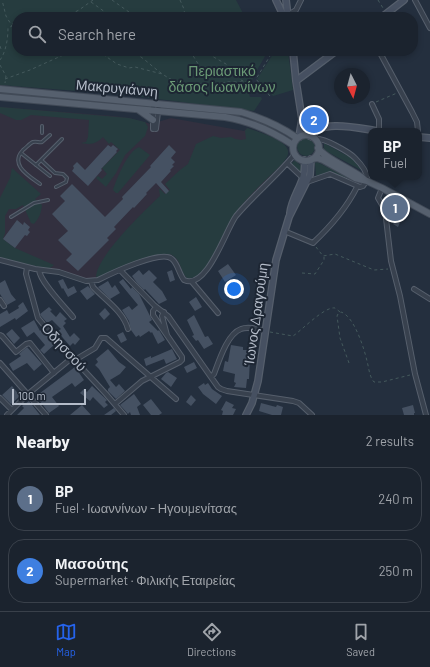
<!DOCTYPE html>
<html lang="en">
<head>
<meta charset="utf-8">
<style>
  :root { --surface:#1b232e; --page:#282f3a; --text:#f1f3f6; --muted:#a0a4aa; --line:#39404a; --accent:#2563eb }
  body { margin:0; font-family:Barlow,sans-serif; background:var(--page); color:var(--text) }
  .compass { position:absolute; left:334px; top:68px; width:36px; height:36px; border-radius:50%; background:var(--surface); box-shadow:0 2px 6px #0003; rotate:174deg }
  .scale { position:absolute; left:12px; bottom:10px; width:74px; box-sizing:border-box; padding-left:4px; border:2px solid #b4bcc9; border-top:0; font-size:11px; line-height:14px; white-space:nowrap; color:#b4bcc9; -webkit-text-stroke:3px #1d2633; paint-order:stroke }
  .you { position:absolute; left:234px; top:289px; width:14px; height:14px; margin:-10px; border:3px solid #fff; border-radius:50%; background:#1a73e8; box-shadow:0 0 0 6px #1a73e833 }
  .badge { display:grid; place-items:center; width:26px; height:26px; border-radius:50%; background:var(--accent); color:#fff; font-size:13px; font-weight:700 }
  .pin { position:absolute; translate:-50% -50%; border:2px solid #fff; box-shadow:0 1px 4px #0006 }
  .popup { position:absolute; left:368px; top:128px; width:54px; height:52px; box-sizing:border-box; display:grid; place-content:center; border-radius:8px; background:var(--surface); filter:drop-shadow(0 1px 3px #0005); font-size:13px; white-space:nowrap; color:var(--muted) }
  .popup b { font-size:15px; color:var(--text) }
  .popup::after { content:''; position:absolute; left:50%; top:100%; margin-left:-8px; border:8px solid transparent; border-top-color:var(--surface) }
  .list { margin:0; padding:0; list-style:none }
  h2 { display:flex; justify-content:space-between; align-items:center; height:52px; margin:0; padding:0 16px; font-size:17px }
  h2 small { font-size:13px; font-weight:400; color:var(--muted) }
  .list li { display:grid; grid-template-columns:26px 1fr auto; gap:12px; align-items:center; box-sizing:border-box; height:64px; margin:0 8px 8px; padding:0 8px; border:1px solid var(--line); border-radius:16px }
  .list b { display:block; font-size:15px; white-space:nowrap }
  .list p { margin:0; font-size:13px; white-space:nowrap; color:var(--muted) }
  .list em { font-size:13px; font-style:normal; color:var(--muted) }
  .icon { flex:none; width:22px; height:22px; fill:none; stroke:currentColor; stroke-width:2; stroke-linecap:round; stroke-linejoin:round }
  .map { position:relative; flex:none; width:430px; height:415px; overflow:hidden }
  .search { position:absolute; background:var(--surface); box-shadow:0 2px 6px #0003; left:12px; right:12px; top:12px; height:44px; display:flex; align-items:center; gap:10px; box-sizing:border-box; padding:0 14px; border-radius:16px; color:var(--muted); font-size:15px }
  .sheet { height:196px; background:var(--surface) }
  nav { display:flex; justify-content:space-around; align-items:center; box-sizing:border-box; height:56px; border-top:1px solid var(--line); background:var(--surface); font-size:11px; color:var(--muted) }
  nav a { display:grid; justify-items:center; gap:2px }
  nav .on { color:var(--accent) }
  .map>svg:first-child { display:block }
</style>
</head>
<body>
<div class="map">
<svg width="430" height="415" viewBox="0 0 430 415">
  <rect width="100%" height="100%" fill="#242f3e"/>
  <!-- medical -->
  <path fill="#32303f" d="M0 107 113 116 129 118 151 124 171 118 244 131 247 128 267 135 283 144 287 148 288 153 283 163 235 213 207 265 199 274 185 277 175 257 172 255 167 254 137 261 94 279H86L59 269H47L0 258Z"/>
  <!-- green -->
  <path fill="#263c3f" d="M0 0H236L245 17H17V51H264L266 54C261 65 245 86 250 97H261L262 99 254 111 117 94 0 85Z
    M275 51H288L293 90 273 96 257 79Z
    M0 107 129 118 145 122 148 127 145 136 125 155 116 173 106 187 96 178 98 176 102 179 107 174 102 168 120 150 111 142 109 144 103 137C96 144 91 145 81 143L86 142 88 137 89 120 31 115 21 120H16L0 113Z
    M247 128C256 131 287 140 288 151 289 156 285 159 283 163 267 179 250 194 236 212 225 226 209 282 187 278 180 272 181 259 172 255 161 249 110 272 98 277H96C97 256 144 211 160 196L159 189H160L165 194 170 190 165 184 180 170 188 164 196 144 213 136 221 138 231 137 235 139 241 140 246 139 245 131Z
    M297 147a9 9 0 1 1 18 0a9 9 0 1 1-18 0Z
    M324 143 353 159 361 170 324 150Z
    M139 147 150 155 118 193H116L113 190C117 178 127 152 139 147Z
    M295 160 301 166 302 171 300 174 292 166 291 164Z
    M317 162 355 181V183H352L331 171 316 176 315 163Z
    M12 168 41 194 35 199 42 205C41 214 39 218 34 224L31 223 23 205 16 209H9L5 216V233L3 239 15 248 54 265 49 269 0 258V198L10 178Z"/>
  <!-- building -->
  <path fill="#455162" d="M108 145 111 147 113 145 118 149 116 151 117 152 101 169 102 170 88 186 72 171 74 168 73 166 77 162 85 170Z
    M169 145 176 152 171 158 175 162 172 165 174 166 170 170 171 171 161 182 169 191 166 194 156 183 146 193 147 194 134 208 133 207 114 227 116 229 107 238 109 240 78 271 66 260 72 254 58 240 68 231 52 214 65 201 60 196 72 184 105 217 123 199 122 197 151 167 150 166Z
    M396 211 401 212 398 218 401 220 398 227 393 224 396 219 393 217Z
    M17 220 23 225 24 222 30 227 28 230 30 232 27 236 25 235 15 248 3 239Z
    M228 264 236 275 225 282 218 271Z
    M139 270 143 275 149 270 157 278 153 282 162 291 167 300 159 304 145 289 144 290 137 283 132 276Z
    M172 270 175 280 170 282 167 272Z
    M63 279 68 289 74 286 77 292 68 297 63 288 62 289 58 281Z
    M123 279 131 289 132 287 139 294 152 320 149 322 158 331 159 330 165 340 158 344 152 332 151 333 149 331 140 337 139 335 136 337 131 330 129 321 122 310 129 306 132 310 138 305 119 282Z
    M5 280 11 294 16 300 7 305 0 294V283Z
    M108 281 112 288 115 285 120 293 110 299 98 287Z
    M88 286 95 294 87 300 80 291Z
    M196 297 202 307 195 311 189 302Z
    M23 302 28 311 16 320 15 318 0 327V314L7 310 9 314 19 308 18 306Z
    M49 307 52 310 50 311 56 317 60 312 67 319 64 321 66 323 63 326 70 337 74 333 80 339 75 345 73 343 70 346 63 338 58 331 61 329 52 320 47 323 41 316 40 314Z
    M105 308 110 314 104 320 99 314Z
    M194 315 205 337 208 336 213 344 204 349 198 340 196 341 192 336 194 335 187 320Z
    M34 320 40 331 42 329 55 344 44 354 40 350 45 345 34 332 27 337 21 328Z
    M12 329 20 338 14 344 6 334Z
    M123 332 127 340 121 343 117 335Z
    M231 345 243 347V350H253L252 358H250L249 379H247L246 388 234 387 236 383 234 382 235 374 223 371 225 361 228 362Z
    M27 347 42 364 34 371 27 363 13 371 9 364 21 356 19 354Z
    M108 349 119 362 126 367 120 374 110 380 116 387 119 384 125 391 116 399 108 391V389L110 387 99 369 95 365 98 362 96 359Z
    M172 349 177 359 166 364 164 359 146 366 144 359 151 356V358Z
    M194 362 197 368 187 373 184 367Z
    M75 367 84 380 75 387 72 383 52 397 59 406 49 413 36 396Z
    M168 372 177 378 171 387 161 379 166 373Z
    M204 383 205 385 208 383 212 389 222 396 216 404 203 394 198 387Z
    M12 386 20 396 11 404 2 395Z
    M92 386 107 400 105 402 108 405 104 408 93 397 90 401 80 393 84 389 87 392Z
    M134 394 141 404 137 407 140 415H131L130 412 128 414 120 405Z
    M191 395 196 400 191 406 186 402Z
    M151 399 162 413 159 415H151L143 405Z
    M29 401 40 415H17L24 408 22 406Z
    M226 401 234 405 232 408 236 409 233 415H222L223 411 221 410Z
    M261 403 276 407 277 405 283 407 281 415H272L259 411Z
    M82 405 91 415H70Z
    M413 405 415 413H414V415H404L402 408Z
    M114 408 116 411 111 415H104Z"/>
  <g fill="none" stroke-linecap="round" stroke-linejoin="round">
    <defs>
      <path id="lane" d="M42 133V126
        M21 153 50 176
        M41 160 55 173 63 174 67 178 66 182 56 187
        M36 165 62 139
        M40 184C29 176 9 165 23 150 26 148 30 143 33 142 37 141 39 143 42 142L50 135
        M390 194 391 205 401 210 410 205
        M11 217 34 203 48 200"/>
      <path id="street" d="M415 0 430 28
        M288 15 296 10 301 0
        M379 51 412 112 417 122 418 131
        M153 103V129
        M372 104 379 119V131
        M156 129 159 104
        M287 163 303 178
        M307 182 330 174 360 187 363 186 367 180C368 172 361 164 355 158 349 152 323 137 315 139
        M382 188 378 198 385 210 391 261 400 296 415 374 426 415
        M284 231 313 243C331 226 346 209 357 187
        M0 260 35 269 59 272 86 281 98 280C110 274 162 249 172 259 178 264 179 274 184 280 207 291 226 229 236 216 252 197 271 181 287 163L295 154
        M27 267 26 274 38 318 57 341 106 394 124 415
        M39 270C40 282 65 307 73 317
        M120 270 154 305 168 316 218 387 221 389 227 391 293 401 299 403 312 415
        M91 281 93 287C105 300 123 311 128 329
        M192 282 218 313
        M414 289 430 299
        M0 300 4 306
        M164 312 162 316 167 335
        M0 335 2 336 16 352 26 344 30 343 54 373
        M75 360 95 348 101 338H106L176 399
        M0 363 46 415
        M211 377 214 374C219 361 227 334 241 329 248 326 258 329 266 331
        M0 398 12 410
        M115 404 142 381 180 362 182 360V357L153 315V311L156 307
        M7 415 28 394 73 357"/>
      <path id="secondary" d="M276 0 284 17
        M286 0 288 17
        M382 17 404 0
        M293 51 296 81
        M302 122 310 136
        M299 137 302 119 296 81 336 51
        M312 137C319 118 362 129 378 131
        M419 137 430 138
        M290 213C292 194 308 180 304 160
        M246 415 252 403 258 381 276 260 289 217 310 175 311 159"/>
      <path id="primary" d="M0 89 241 112C261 118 280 126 297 138
        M0 97 225 117C250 121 272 131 293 145
        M139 110 153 120
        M293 148a13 13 0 1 1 26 0a13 13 0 1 1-26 0Z
        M318 148C326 160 353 169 365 180
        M312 159 317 158 323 160 355 178 367 181 382 188 430 214"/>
    </defs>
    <!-- lane casing -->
    <use href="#lane" stroke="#565f6c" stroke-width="4"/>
    <!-- street casing -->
    <use href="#street" stroke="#565f6c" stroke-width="6"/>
    <!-- secondary casing -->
    <use href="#secondary" stroke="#565f6c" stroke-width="8"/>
    <!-- primary casing -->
    <use href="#primary" stroke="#414a57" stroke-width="8"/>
    <!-- path -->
    <path stroke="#44595c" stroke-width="1" stroke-dasharray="3 3" stroke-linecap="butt" d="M112 0 136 17
      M180 0 184 9 185 17
      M378 0 383 8
      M91 2 105 12 109 17
      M65 17 79 10 93 0
      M12 24H17
      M0 46 1 49 0 51
      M98 51 117 64 129 68 135 67 162 74
      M121 51 126 55 127 51
      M130 51C133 53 137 55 141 57 152 65 162 76 175 81 187 85 200 84 213 82
      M190 51C196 59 207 83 218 84 220 84 224 82 227 82 233 82 240 82 246 82
      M203 51 226 64 241 80 249 84
      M100 53 105 54V51
      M0 60C6 52 8 38 8 28L12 26 6 16 2 0
      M0 65 6 76 5 83
      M5 79 30 70 72 51
      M270 96 256 79 273 51
      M376 102 397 93
      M316 247 323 256 335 254 374 270 388 269
      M302 273 315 274 324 260V257
      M270 332 293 336C302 330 325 306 335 308 336 309 339 311 340 312
      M349 363 340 338 337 316 338 314 341 312C354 316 364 348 367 361 369 368 369 376 374 382H382L410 375"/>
    <!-- lane -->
    <use href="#lane" stroke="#38414e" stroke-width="2"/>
    <!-- street -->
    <use href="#street" stroke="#38414e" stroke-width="4"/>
    <!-- secondary -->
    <use href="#secondary" stroke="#465061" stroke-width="5.5"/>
    <!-- primary -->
    <use href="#primary" stroke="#56606e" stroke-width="6"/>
  </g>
  <g text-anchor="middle" stroke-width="4" stroke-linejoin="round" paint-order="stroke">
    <!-- park labels -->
    <g font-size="14" fill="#6b9a76" stroke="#1d2633">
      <text x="222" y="76">Περιαστικό<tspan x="222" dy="16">δάσος Ιωαννίνων</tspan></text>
    </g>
    <!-- street labels -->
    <g font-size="14" fill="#b4bcc9" stroke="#1d2633">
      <text transform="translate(117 88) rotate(5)" y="5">Μακρυγιάννη</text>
      <text transform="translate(256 314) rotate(-82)" y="5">Ίωνος Δραγούμη</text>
      <text transform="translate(64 347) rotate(48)" y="5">Οδησσού</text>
    </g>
  </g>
</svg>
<svg class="compass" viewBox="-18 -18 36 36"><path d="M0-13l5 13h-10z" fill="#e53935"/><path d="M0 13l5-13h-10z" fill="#a0a4aa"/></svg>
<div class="scale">100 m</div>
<div class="you"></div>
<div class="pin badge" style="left:395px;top:208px;background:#5c6f8a">1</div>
<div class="popup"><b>BP</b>Fuel</div>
<div class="pin badge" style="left:314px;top:120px;background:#3f7fe0">2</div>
<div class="search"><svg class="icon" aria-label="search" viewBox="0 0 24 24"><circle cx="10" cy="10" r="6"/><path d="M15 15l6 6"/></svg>Search here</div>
</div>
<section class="sheet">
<h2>Nearby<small>2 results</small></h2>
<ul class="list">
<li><span class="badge" style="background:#5c6f8a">1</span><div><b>BP</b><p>Fuel · Ιωαννίνων - Ηγουμενίτσας</p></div><em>240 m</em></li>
<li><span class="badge" style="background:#3f7fe0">2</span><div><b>Μασούτης</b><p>Supermarket · Φιλικής Εταιρείας</p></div><em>250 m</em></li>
</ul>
</section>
<nav>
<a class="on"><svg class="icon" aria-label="map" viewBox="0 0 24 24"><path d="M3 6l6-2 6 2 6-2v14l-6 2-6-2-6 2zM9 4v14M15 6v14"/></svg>Map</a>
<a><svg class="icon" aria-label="directions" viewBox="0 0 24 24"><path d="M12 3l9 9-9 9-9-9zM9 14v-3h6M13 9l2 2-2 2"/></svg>Directions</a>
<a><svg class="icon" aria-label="saved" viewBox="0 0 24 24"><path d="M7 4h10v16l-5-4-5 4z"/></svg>Saved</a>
</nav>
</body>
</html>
